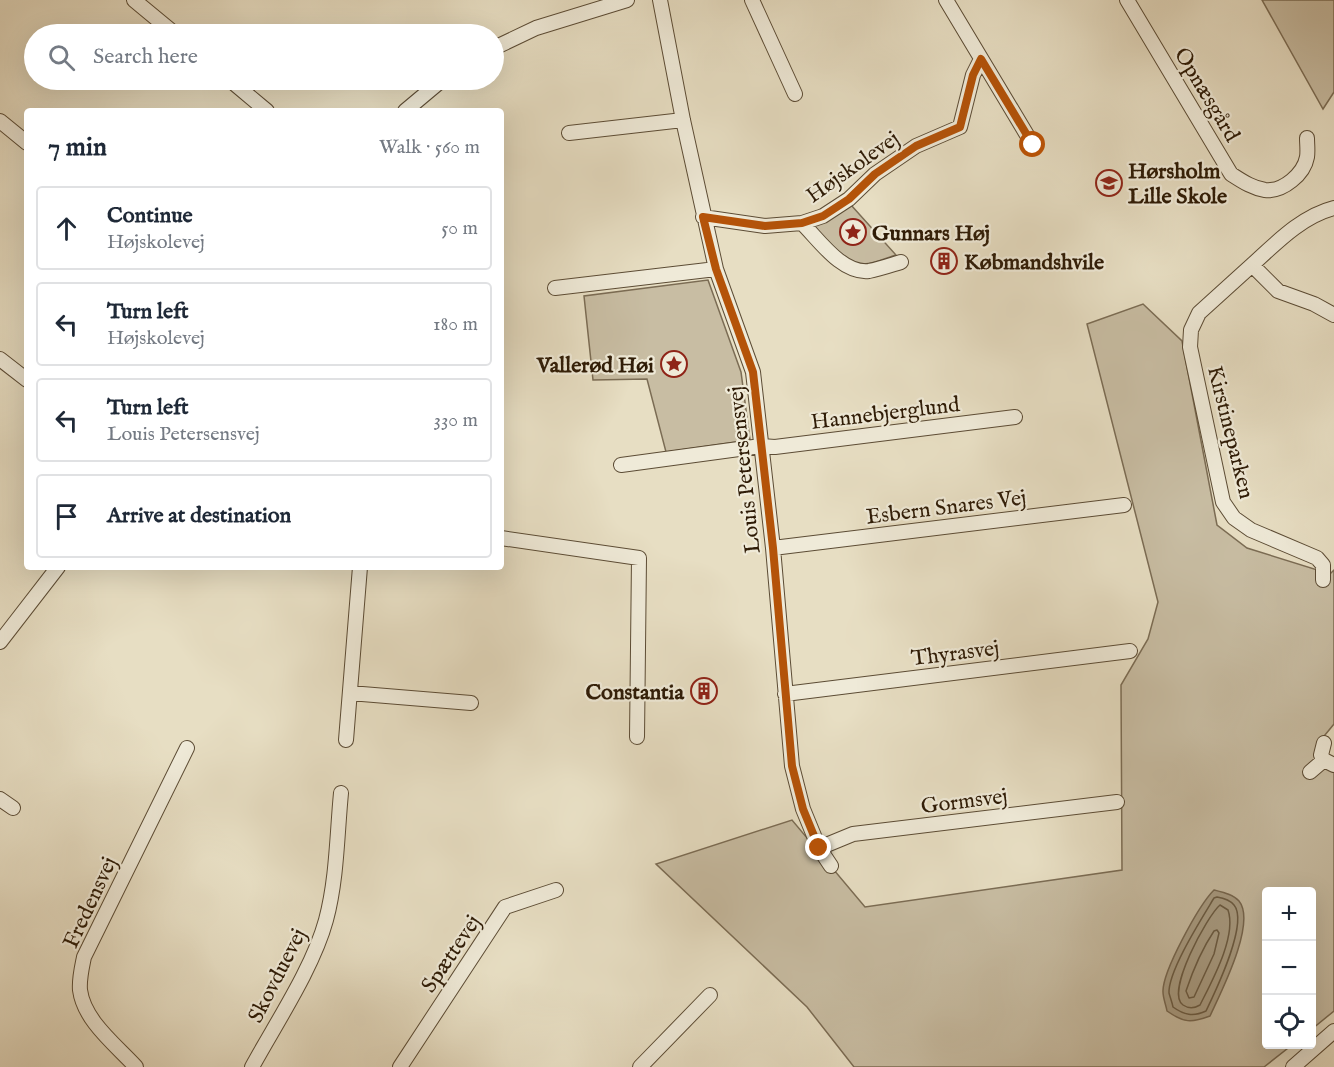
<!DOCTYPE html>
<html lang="en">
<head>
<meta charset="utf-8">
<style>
  :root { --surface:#fff; --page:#f6f6f7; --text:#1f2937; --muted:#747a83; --line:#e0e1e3 }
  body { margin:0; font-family:"IM FELL English",serif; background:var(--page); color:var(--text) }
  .controls { position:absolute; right:18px; bottom:18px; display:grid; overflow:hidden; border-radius:6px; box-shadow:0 6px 24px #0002 }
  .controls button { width:54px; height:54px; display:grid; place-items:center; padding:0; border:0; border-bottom:2px solid var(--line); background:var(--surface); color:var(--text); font:30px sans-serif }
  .stop { position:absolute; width:18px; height:18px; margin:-14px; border:4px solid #b45309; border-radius:50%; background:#fff }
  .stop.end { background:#b45309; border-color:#fff; box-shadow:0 2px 6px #0008 }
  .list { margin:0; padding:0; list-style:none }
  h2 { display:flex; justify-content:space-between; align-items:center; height:78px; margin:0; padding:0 24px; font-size:26px }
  h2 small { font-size:20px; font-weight:400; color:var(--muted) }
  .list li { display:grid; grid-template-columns:39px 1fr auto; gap:18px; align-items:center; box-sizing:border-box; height:84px; margin:0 12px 12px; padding:0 12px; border:2px solid var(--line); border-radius:6px }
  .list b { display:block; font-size:22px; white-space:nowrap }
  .list p { margin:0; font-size:20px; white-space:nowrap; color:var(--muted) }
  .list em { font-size:20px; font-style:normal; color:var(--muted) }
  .icon { flex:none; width:33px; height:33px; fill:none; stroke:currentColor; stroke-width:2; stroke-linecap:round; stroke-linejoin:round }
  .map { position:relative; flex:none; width:1334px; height:1067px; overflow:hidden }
  .search { position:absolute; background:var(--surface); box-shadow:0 6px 24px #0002; left:24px; top:24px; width:480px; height:66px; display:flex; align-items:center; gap:15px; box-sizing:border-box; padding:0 21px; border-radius:33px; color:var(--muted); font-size:22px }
  .panel { position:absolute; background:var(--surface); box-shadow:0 6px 24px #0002; left:24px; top:108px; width:480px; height:462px; border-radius:6px }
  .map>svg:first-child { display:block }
</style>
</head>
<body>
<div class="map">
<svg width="1334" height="1067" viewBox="0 0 1334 1067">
  <rect width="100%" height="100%" fill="#e7dec3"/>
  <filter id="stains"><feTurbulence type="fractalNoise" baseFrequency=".00333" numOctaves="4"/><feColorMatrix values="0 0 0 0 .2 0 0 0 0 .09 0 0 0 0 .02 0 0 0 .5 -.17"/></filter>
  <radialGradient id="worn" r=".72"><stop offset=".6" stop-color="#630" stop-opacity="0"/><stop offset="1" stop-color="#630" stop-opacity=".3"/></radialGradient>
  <!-- green -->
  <path fill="#c8bda3" stroke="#7b6c54" stroke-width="1.5" d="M1262 0H1334V92L1323 109Z
    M851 205 896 255C886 258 874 264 864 264 843 265 826 241 812 227Z
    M708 280 741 372 750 440 666 452 647 379 593 380 584 296Z
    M1143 304 1182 341 1217 525 1247 548 1330 574 1334 570V724L1320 741 1321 769 1325 768 1334 770V1011L1312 1029V892H1266V1044L1292 1045 1264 1067H854L807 1007 656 864 792 820 865 907 1122 870 1121 685 1148 639 1158 602 1087 324Z"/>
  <!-- water -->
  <path fill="#a89c83" stroke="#776851" stroke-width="1.5" d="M1214 890C1222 892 1233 894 1239 901 1257 923 1220 994 1210 1016 1191 1023 1184 1023 1167 1011 1166 1005 1163 998 1163 992 1162 972 1199 905 1214 890Z"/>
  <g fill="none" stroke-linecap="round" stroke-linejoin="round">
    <!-- shore -->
    <path stroke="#6b5c44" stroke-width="1.5" d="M1217 897C1223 898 1230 900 1234 905 1249 923 1215 992 1206 1011 1193 1017 1184 1015 1173 1007 1172 1002 1170 997 1169 993 1168 971 1202 918 1214 898Z
      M1220 905 1228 910C1237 936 1212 981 1200 1005 1195 1008 1189 1009 1183 1005 1165 993 1207 916 1220 905Z
      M1217 930 1219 933 1214 954 1194 997 1189 998 1186 991C1193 970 1202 949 1214 931Z"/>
    <defs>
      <path id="minor" d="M134 0 175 34
        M660 0 683 120 716 269 753 372 773 548 792 766 803 809 819 848 831 866
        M752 0 795 94
        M946 0 1033 145
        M1127 0 1231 174C1242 181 1252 188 1265 190 1283 192 1304 174 1307 157 1308 151 1307 144 1307 138
        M494 48 536 28 627 0
        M230 80 267 111
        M405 111 442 80
        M0 121 27 143
        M569 133 683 120
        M703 217 765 226 802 223 823 216 849 199 875 174 916 146 960 127 973 75 981 59
        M802 223C819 240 842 274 869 271 880 269 891 265 901 262
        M1252 265C1276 243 1302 216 1334 208
        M555 288 716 269
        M0 359 27 380
        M621 465 761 446 775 447 1015 417
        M501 538 639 558 637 737
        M773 548 1124 505
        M1323 580V565L1317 558 1251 530 1234 518 1223 502 1190 347 1191 330 1199 313 1252 265 1278 291 1314 304 1334 315
        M0 642 58 567
        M350 693 471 703
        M785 694 1130 651
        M346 740 360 567
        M1324 743 1321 755 1324 760 1334 765
        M1310 772 1324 760
        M0 799 13 808
        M819 848 853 834 1117 802
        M136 1067C116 1045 84 1021 80 990 79 979 82 967 84 957L187 748
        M252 1067C276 1023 313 968 326 920 337 879 337 834 341 793
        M400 1067 505 907 556 890
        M640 1067 710 995
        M1293 1067 1334 1031"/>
    </defs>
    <!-- minor casing -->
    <use href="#minor" stroke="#5c4c35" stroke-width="16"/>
    <!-- minor -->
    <use href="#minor" stroke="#efead8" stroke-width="14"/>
  </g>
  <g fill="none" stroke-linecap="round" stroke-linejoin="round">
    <!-- route -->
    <path stroke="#b45309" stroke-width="8" d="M819 848 803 809 792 766 773 548 753 372 716 269 703 217 765 226 802 223 823 216 849 199 875 174 916 146 960 127 973 75 981 59 1033 145"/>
  </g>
  <!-- icons -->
  <defs>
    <symbol id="school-ring" viewBox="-11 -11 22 22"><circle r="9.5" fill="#efead8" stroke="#8f2418" stroke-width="1.5"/><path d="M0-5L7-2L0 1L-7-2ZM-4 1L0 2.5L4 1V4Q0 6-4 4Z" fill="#8f2418"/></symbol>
    <symbol id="sight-ring" viewBox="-11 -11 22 22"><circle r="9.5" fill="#efead8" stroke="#8f2418" stroke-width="1.5"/><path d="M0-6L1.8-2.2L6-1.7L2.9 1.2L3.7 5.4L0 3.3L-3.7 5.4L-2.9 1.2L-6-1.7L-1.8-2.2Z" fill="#8f2418"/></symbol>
    <symbol id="building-ring" viewBox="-11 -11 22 22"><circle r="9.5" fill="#efead8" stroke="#8f2418" stroke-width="1.5"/><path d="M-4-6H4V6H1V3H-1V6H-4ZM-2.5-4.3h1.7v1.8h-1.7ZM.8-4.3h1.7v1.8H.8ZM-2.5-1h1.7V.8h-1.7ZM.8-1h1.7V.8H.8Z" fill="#8f2418"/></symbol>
  </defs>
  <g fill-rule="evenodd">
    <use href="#school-ring" x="1094" y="168" width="30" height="30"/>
    <use href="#sight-ring" x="838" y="217" width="30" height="30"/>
    <use href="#building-ring" x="929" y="246" width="30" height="30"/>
    <use href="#sight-ring" x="659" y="349" width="30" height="30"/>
    <use href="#building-ring" x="689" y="676" width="30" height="30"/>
  </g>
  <g text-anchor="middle" stroke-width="4.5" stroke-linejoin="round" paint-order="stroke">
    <!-- street labels -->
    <g font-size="22" fill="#2e1b06" stroke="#efead8">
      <text transform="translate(1208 94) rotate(59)" y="8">Opnæsgård</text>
      <text transform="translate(852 166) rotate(-35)" y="8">Højskolevej</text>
      <text transform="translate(885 412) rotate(-7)" y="8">Hannebjerglund</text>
      <text transform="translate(1232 432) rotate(76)" y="8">Kirstineparken</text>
      <text transform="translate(743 470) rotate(-96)" y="8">Louis Petersensvej</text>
      <text transform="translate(946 506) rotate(-7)" y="8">Esbern Snares Vej</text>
      <text transform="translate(955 652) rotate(-7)" y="8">Thyrasvej</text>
      <text transform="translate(964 800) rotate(-7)" y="8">Gormsvej</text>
      <text transform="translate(89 902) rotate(-65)" y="8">Fredensvej</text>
      <text transform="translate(450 953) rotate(-56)" y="8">Spættevej</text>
      <text transform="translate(276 975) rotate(-63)" y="8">Skovduevej</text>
    </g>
    <!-- poi labels -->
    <g font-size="22" font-weight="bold" fill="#2e1b06" stroke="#efead8" text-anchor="start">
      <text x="1128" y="178">Hørsholm<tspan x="1128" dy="25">Lille Skole</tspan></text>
      <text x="872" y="240">Gunnars Høj</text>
      <text x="964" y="269">Købmandshvile</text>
      <text x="654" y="372" text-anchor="end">Vallerød Høi</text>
      <text x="684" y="699" text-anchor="end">Constantia</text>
    </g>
  </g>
  <rect width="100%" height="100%" filter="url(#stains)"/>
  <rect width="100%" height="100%" fill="url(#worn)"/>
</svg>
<div class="controls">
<button>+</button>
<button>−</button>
<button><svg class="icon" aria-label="locate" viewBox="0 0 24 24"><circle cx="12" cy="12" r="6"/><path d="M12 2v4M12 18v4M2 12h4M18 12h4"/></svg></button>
</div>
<div class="stop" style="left:1033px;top:145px"></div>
<div class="stop end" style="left:819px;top:848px"></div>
<div class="search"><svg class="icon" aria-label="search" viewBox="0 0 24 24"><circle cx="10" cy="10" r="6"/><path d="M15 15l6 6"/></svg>Search here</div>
<section class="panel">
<h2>7 min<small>Walk · 560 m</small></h2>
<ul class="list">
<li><svg class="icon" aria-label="ahead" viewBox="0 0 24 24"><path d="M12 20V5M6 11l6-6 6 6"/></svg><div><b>Continue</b><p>Højskolevej</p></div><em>50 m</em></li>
<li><svg class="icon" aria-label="left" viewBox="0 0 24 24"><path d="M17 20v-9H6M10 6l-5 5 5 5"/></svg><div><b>Turn left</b><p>Højskolevej</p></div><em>180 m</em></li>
<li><svg class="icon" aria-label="left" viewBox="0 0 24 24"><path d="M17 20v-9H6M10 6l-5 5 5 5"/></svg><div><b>Turn left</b><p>Louis Petersensvej</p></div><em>330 m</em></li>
<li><svg class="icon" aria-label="arrive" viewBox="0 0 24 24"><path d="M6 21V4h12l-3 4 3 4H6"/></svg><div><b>Arrive at destination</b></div></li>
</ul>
</section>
</div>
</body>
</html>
